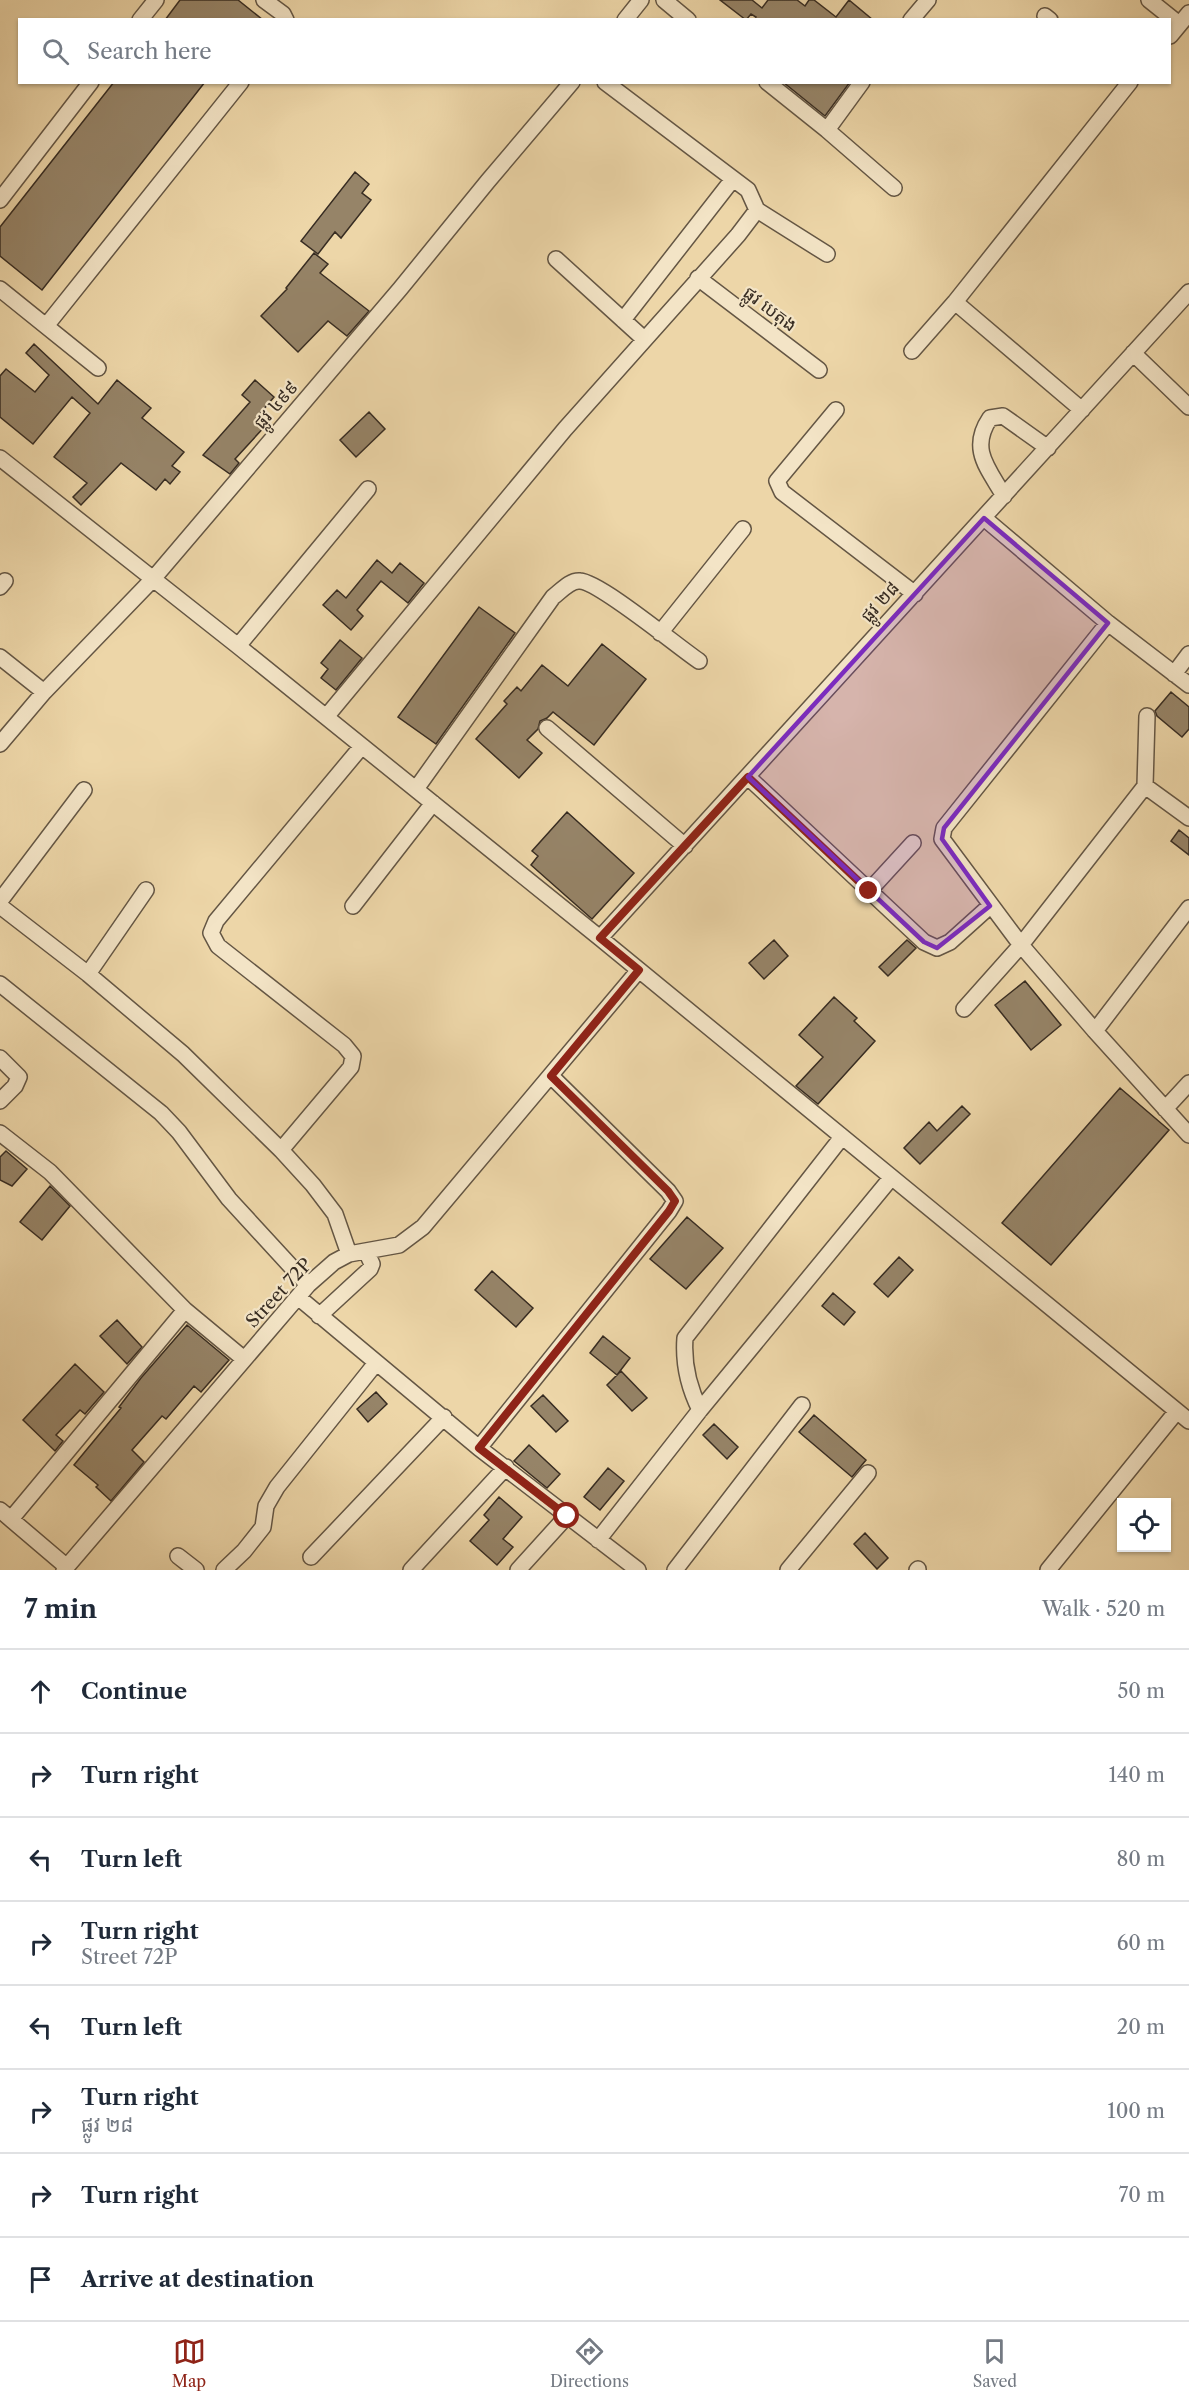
<!DOCTYPE html>
<html lang="en">
<head>
<meta charset="utf-8">
<style>
  :root { --surface:#fff; --page:#f6f6f7; --text:#1f2937; --muted:#747a83; --line:#e0e1e3; --accent:#8f2418 }
  body { margin:0; font-family:"Libre Caslon Text","Noto Sans Khmer",serif; background:var(--page); color:var(--text) }
  .controls { position:absolute; right:18px; bottom:18px; display:grid; overflow:hidden; border-radius:0px; box-shadow:0 2px 4px #0004 }
  .controls button { width:54px; height:54px; display:grid; place-items:center; padding:0; border:0; border-bottom:2px solid var(--line); background:var(--surface); color:var(--text); font:30px sans-serif }
  .stop { position:absolute; width:18px; height:18px; margin:-14px; border:4px solid #8f2418; border-radius:50%; background:#fff }
  .stop.end { background:#8f2418; border-color:#fff; box-shadow:0 2px 6px #0008 }
  .list { margin:0; padding:0; list-style:none }
  h2 { display:flex; justify-content:space-between; align-items:center; height:78px; margin:0; padding:0 24px; font-size:26px }
  h2 small { font-size:20px; font-weight:400; color:var(--muted) }
  .list li { display:grid; grid-template-columns:39px 1fr auto; gap:18px; align-items:center; box-sizing:border-box; height:84px; padding:0 24px; border-top:2px solid var(--line) }
  .list b { display:block; font-size:22px; white-space:nowrap }
  .list p { margin:0; font-size:20px; white-space:nowrap; color:var(--muted) }
  .list em { font-size:20px; font-style:normal; color:var(--muted) }
  .icon { flex:none; width:33px; height:33px; fill:none; stroke:currentColor; stroke-width:2; stroke-linecap:round; stroke-linejoin:round }
  .map { position:relative; flex:none; width:1189px; height:1570px; overflow:hidden }
  .search { position:absolute; background:var(--surface); box-shadow:0 2px 4px #0004; left:18px; right:18px; top:18px; height:66px; display:flex; align-items:center; gap:15px; box-sizing:border-box; padding:0 21px; border-radius:0px; color:var(--muted); font-size:22px }
  .sheet { height:750px; background:var(--surface) }
  nav { display:flex; justify-content:space-around; align-items:center; box-sizing:border-box; height:84px; border-top:2px solid var(--line); background:var(--surface); font-size:16px; color:var(--muted) }
  nav a { display:grid; justify-items:center; gap:3px }
  nav .on { color:var(--accent) }
  .map>svg:first-child { display:block }
</style>
</head>
<body>
<div class="map">
<svg width="1189" height="1570" viewBox="0 0 1189 1570">
  <rect width="100%" height="100%" fill="#edd6a8"/>
  <filter id="stains"><feTurbulence type="fractalNoise" baseFrequency=".00333" numOctaves="4"/><feColorMatrix values="0 0 0 0 .2 0 0 0 0 .09 0 0 0 0 .02 0 0 0 .5 -.17"/></filter>
  <radialGradient id="worn" r=".72"><stop offset=".6" stop-color="#630" stop-opacity="0"/><stop offset="1" stop-color="#630" stop-opacity=".3"/></radialGradient>
  <!-- building -->
  <path fill="#968468" stroke="#372c22" stroke-width="1.5" d="M180 0H238L263 20H165Z
    M720 0H752L762 8 768 0H797L805 6 809 0H814L836 17 849 0 873 20H754L756 17 751 14 746 20Z
    M114 82H205L42 290 0 256V227Z
    M783 82H850L825 116Z
    M355 172 369 184 362 193 371 200 341 238 335 232 318 254 301 241Z
    M314 253 328 264 320 273 369 311 347 336 328 321 298 352 261 316 287 289 286 288Z
    M34 344 98 404 117 380 151 408 142 418 184 452 172 466 180 472 170 484 165 479 156 490 121 463 81 505 73 497 87 483 54 457 90 413 72 397 33 444 0 417V376L6 369 35 392 49 375 26 353Z
    M255 380 274 397 258 416 267 424 235 459 239 463 230 474 203 455 250 402 242 395Z
    M369 412 385 429 356 457 340 440Z
    M377 560 392 573 400 563 424 583 408 603 381 581 357 610 363 616 351 630 323 605 337 590 346 598Z
    M479 607 515 633 436 744 398 717Z
    M340 640 362 658 336 690 321 678 328 669 321 663Z
    M602 644 646 679 594 745 553 712 547 718 540 721 538 729 527 740 542 753 519 778 476 739 507 704 504 701 517 687 521 691 542 665 568 686Z
    M1171 692 1189 707V729L1182 737 1157 716 1155 711Z
    M567 812 634 873 592 919 531 865 538 856 532 851Z
    M1179 830 1189 838V855L1171 841Z
    M774 940 788 956 764 979 749 963Z
    M907 940 916 948 888 976 879 967Z
    M1025 981 1061 1025 1031 1050 995 1005Z
    M834 997 857 1018 854 1021 875 1041 818 1104 796 1086 823 1057 799 1035Z
    M1120 1088 1169 1130 1051 1265 1002 1223Z
    M962 1106 970 1114 920 1164 904 1148 929 1122 937 1131Z
    M6 1151 27 1169 12 1186 0 1180V1157Z
    M50 1186 70 1206 42 1240 20 1222Z
    M687 1217 723 1248 686 1289 650 1259Z
    M899 1257 913 1270 888 1297 874 1284Z
    M492 1271 533 1308 516 1327 475 1290Z
    M833 1293 855 1312 844 1325 822 1306Z
    M117 1320 142 1347 127 1364 100 1336Z
    M187 1325 229 1360 201 1392 194 1386 166 1419 162 1416 132 1450 144 1462 111 1501 96 1487 98 1485 74 1465 121 1408 119 1407 141 1378Z
    M603 1336 630 1358 617 1375 590 1353Z
    M75 1364 104 1392 85 1414 80 1410 56 1435 63 1441 55 1451 23 1420Z
    M621 1371 647 1398 632 1411 607 1385Z
    M376 1392 387 1404 368 1422 357 1409Z
    M543 1395 568 1421 556 1432 531 1406Z
    M814 1415 866 1460 852 1477 799 1432Z
    M714 1424 738 1447 727 1459 703 1435Z
    M529 1445 560 1474 547 1488 514 1461Z
    M608 1468 624 1481 600 1510 584 1497Z
    M499 1497 522 1517 503 1539 513 1547 497 1565 470 1541 489 1520 484 1515Z
    M865 1533 888 1558 877 1569 854 1544Z"/>
  <g fill="none" stroke-linecap="round" stroke-linejoin="round">
    <defs>
      <path id="minor" d="M264 0 283 14 286 20
        M664 0 688 20
        M1149 0 1179 24
        M1045 16 1050 20
        M140 20 156 0
        M625 20 641 0
        M911 20 928 0
        M1170 36 1189 13
        M605 82 748 190 757 210 827 254
        M767 82 827 130 862 82
        M827 130 894 188
        M0 200 91 82
        M556 259 644 339
        M698 278 819 370
        M0 289 98 368
        M955 302 1082 410
        M623 320 733 179
        M46 326 241 82
        M912 351 955 302 1130 82
        M1133 353 1189 407
        M836 410 777 481 782 492 915 594
        M0 458 238 646 600 938 1189 1421
        M1004 496C988 468 969 449 990 418L1003 416 1048 448
        M984 518 1108 623 1189 685
        M0 587 5 581
        M1108 623 944 828 942 839 1021 945 1095 1031 1189 1135
        M660 633 743 529
        M238 646 368 489
        M0 657 44 692
        M1174 674 1189 654
        M326 717 565 429 738 235 757 210
        M547 728 685 846
        M0 744 44 692 153 579 400 289 488 181 572 82
        M748 777 924 942 937 948 950 942 990 906
        M1145 786 1189 818
        M416 789 553 597C561 591 570 580 580 581 600 582 678 647 699 661
        M869 891 913 843
        M0 901 84 790
        M0 906 88 974 183 1054 281 1150 313 1185 335 1214 349 1254
        M353 906 433 803
        M600 938 1189 292
        M88 974 146 890
        M0 984 161 1113 179 1132 229 1199 308 1285
        M964 1009 1021 945 1145 786 1147 716
        M1095 1031 1189 908
        M0 1058 19 1077 15 1086 0 1101
        M1165 1109 1189 1083
        M0 1133 50 1172 185 1310 244 1359
        M281 1150 351 1067 353 1056 344 1045 218 946 211 933 216 921 362 746
        M298 1297 479 1448 638 1570
        M319 1316 370 1269 372 1264 366 1251
        M700 1410C688 1386 683 1364 685 1338L842 1137
        M479 1448 669 1211 675 1201 668 1191 551 1076
        M0 1510 67 1567
        M11 1519 185 1310
        M598 1540 700 1410 891 1178
        M178 1556 196 1570
        M311 1557 444 1417
        M64 1570 308 1285 334 1262 349 1254 399 1245 423 1227 639 970
        M224 1570 244 1551 263 1527 266 1506 277 1487 376 1363
        M411 1570 506 1467
        M518 1570 567 1516
        M675 1570 802 1405
        M788 1570 868 1473
        M917 1570 918 1569
        M1048 1570 1177 1411"/>
    </defs>
    <!-- minor casing -->
    <use href="#minor" stroke="#645644" stroke-width="18"/>
    <!-- minor -->
    <use href="#minor" stroke="#f3e4c6" stroke-width="15"/>
  </g>
  <g fill="none" stroke-linecap="round" stroke-linejoin="round">
    <!-- route -->
    <path stroke="#8f2418" stroke-width="8" d="M567 1516 479 1448 669 1211 675 1201 668 1191 551 1076 639 970 600 938 748 777 869 891"/>
  </g>
  <!-- marked area -->
  <path fill="#7b2cbf" fill-opacity="0.2" stroke="#7b2cbf" stroke-width="4.5" stroke-linejoin="round" d="M984 518 1108 623 944 828 942 839 990 906 937 948 924 942 748 777Z"/>
  <g text-anchor="middle" stroke-width="4.5" stroke-linejoin="round" paint-order="stroke">
    <!-- street labels -->
    <g font-size="18" fill="#372c22" stroke="#f3e4c6">
      <text transform="translate(770 309) rotate(37)" y="6">ផ្លូវ បេតុង</text>
      <text transform="translate(276 405) rotate(-49)" y="6">ផ្លូវ ៤៩៩</text>
      <text transform="translate(880 602) rotate(-48)" y="6">ផ្លូវ ២៨</text>
      <text transform="translate(279 1293) rotate(-47)" y="6">Street 72P</text>
    </g>
  </g>
  <rect width="100%" height="100%" filter="url(#stains)"/>
  <rect width="100%" height="100%" fill="url(#worn)"/>
</svg>
<div class="controls">
<button><svg class="icon" aria-label="locate" viewBox="0 0 24 24"><circle cx="12" cy="12" r="6"/><path d="M12 2v4M12 18v4M2 12h4M18 12h4"/></svg></button>
</div>
<div class="stop" style="left:567px;top:1516px"></div>
<div class="stop end" style="left:869px;top:891px"></div>
<div class="search"><svg class="icon" aria-label="search" viewBox="0 0 24 24"><circle cx="10" cy="10" r="6"/><path d="M15 15l6 6"/></svg>Search here</div>
</div>
<section class="sheet">
<h2>7 min<small>Walk · 520 m</small></h2>
<ul class="list">
<li><svg class="icon" aria-label="ahead" viewBox="0 0 24 24"><path d="M12 20V5M6 11l6-6 6 6"/></svg><div><b>Continue</b></div><em>50 m</em></li>
<li><svg class="icon" aria-label="right" viewBox="0 0 24 24"><path d="M7 20v-9h11M14 6l5 5-5 5"/></svg><div><b>Turn right</b></div><em>140 m</em></li>
<li><svg class="icon" aria-label="left" viewBox="0 0 24 24"><path d="M17 20v-9H6M10 6l-5 5 5 5"/></svg><div><b>Turn left</b></div><em>80 m</em></li>
<li><svg class="icon" aria-label="right" viewBox="0 0 24 24"><path d="M7 20v-9h11M14 6l5 5-5 5"/></svg><div><b>Turn right</b><p>Street 72P</p></div><em>60 m</em></li>
<li><svg class="icon" aria-label="left" viewBox="0 0 24 24"><path d="M17 20v-9H6M10 6l-5 5 5 5"/></svg><div><b>Turn left</b></div><em>20 m</em></li>
<li><svg class="icon" aria-label="right" viewBox="0 0 24 24"><path d="M7 20v-9h11M14 6l5 5-5 5"/></svg><div><b>Turn right</b><p>ផ្លូវ ២៨</p></div><em>100 m</em></li>
<li><svg class="icon" aria-label="right" viewBox="0 0 24 24"><path d="M7 20v-9h11M14 6l5 5-5 5"/></svg><div><b>Turn right</b></div><em>70 m</em></li>
<li><svg class="icon" aria-label="arrive" viewBox="0 0 24 24"><path d="M6 21V4h12l-3 4 3 4H6"/></svg><div><b>Arrive at destination</b></div></li>
</ul>
</section>
<nav>
<a class="on"><svg class="icon" aria-label="map" viewBox="0 0 24 24"><path d="M3 6l6-2 6 2 6-2v14l-6 2-6-2-6 2zM9 4v14M15 6v14"/></svg>Map</a>
<a><svg class="icon" aria-label="directions" viewBox="0 0 24 24"><path d="M12 3l9 9-9 9-9-9zM9 14v-3h6M13 9l2 2-2 2"/></svg>Directions</a>
<a><svg class="icon" aria-label="saved" viewBox="0 0 24 24"><path d="M7 4h10v16l-5-4-5 4z"/></svg>Saved</a>
</nav>
</body>
</html>
